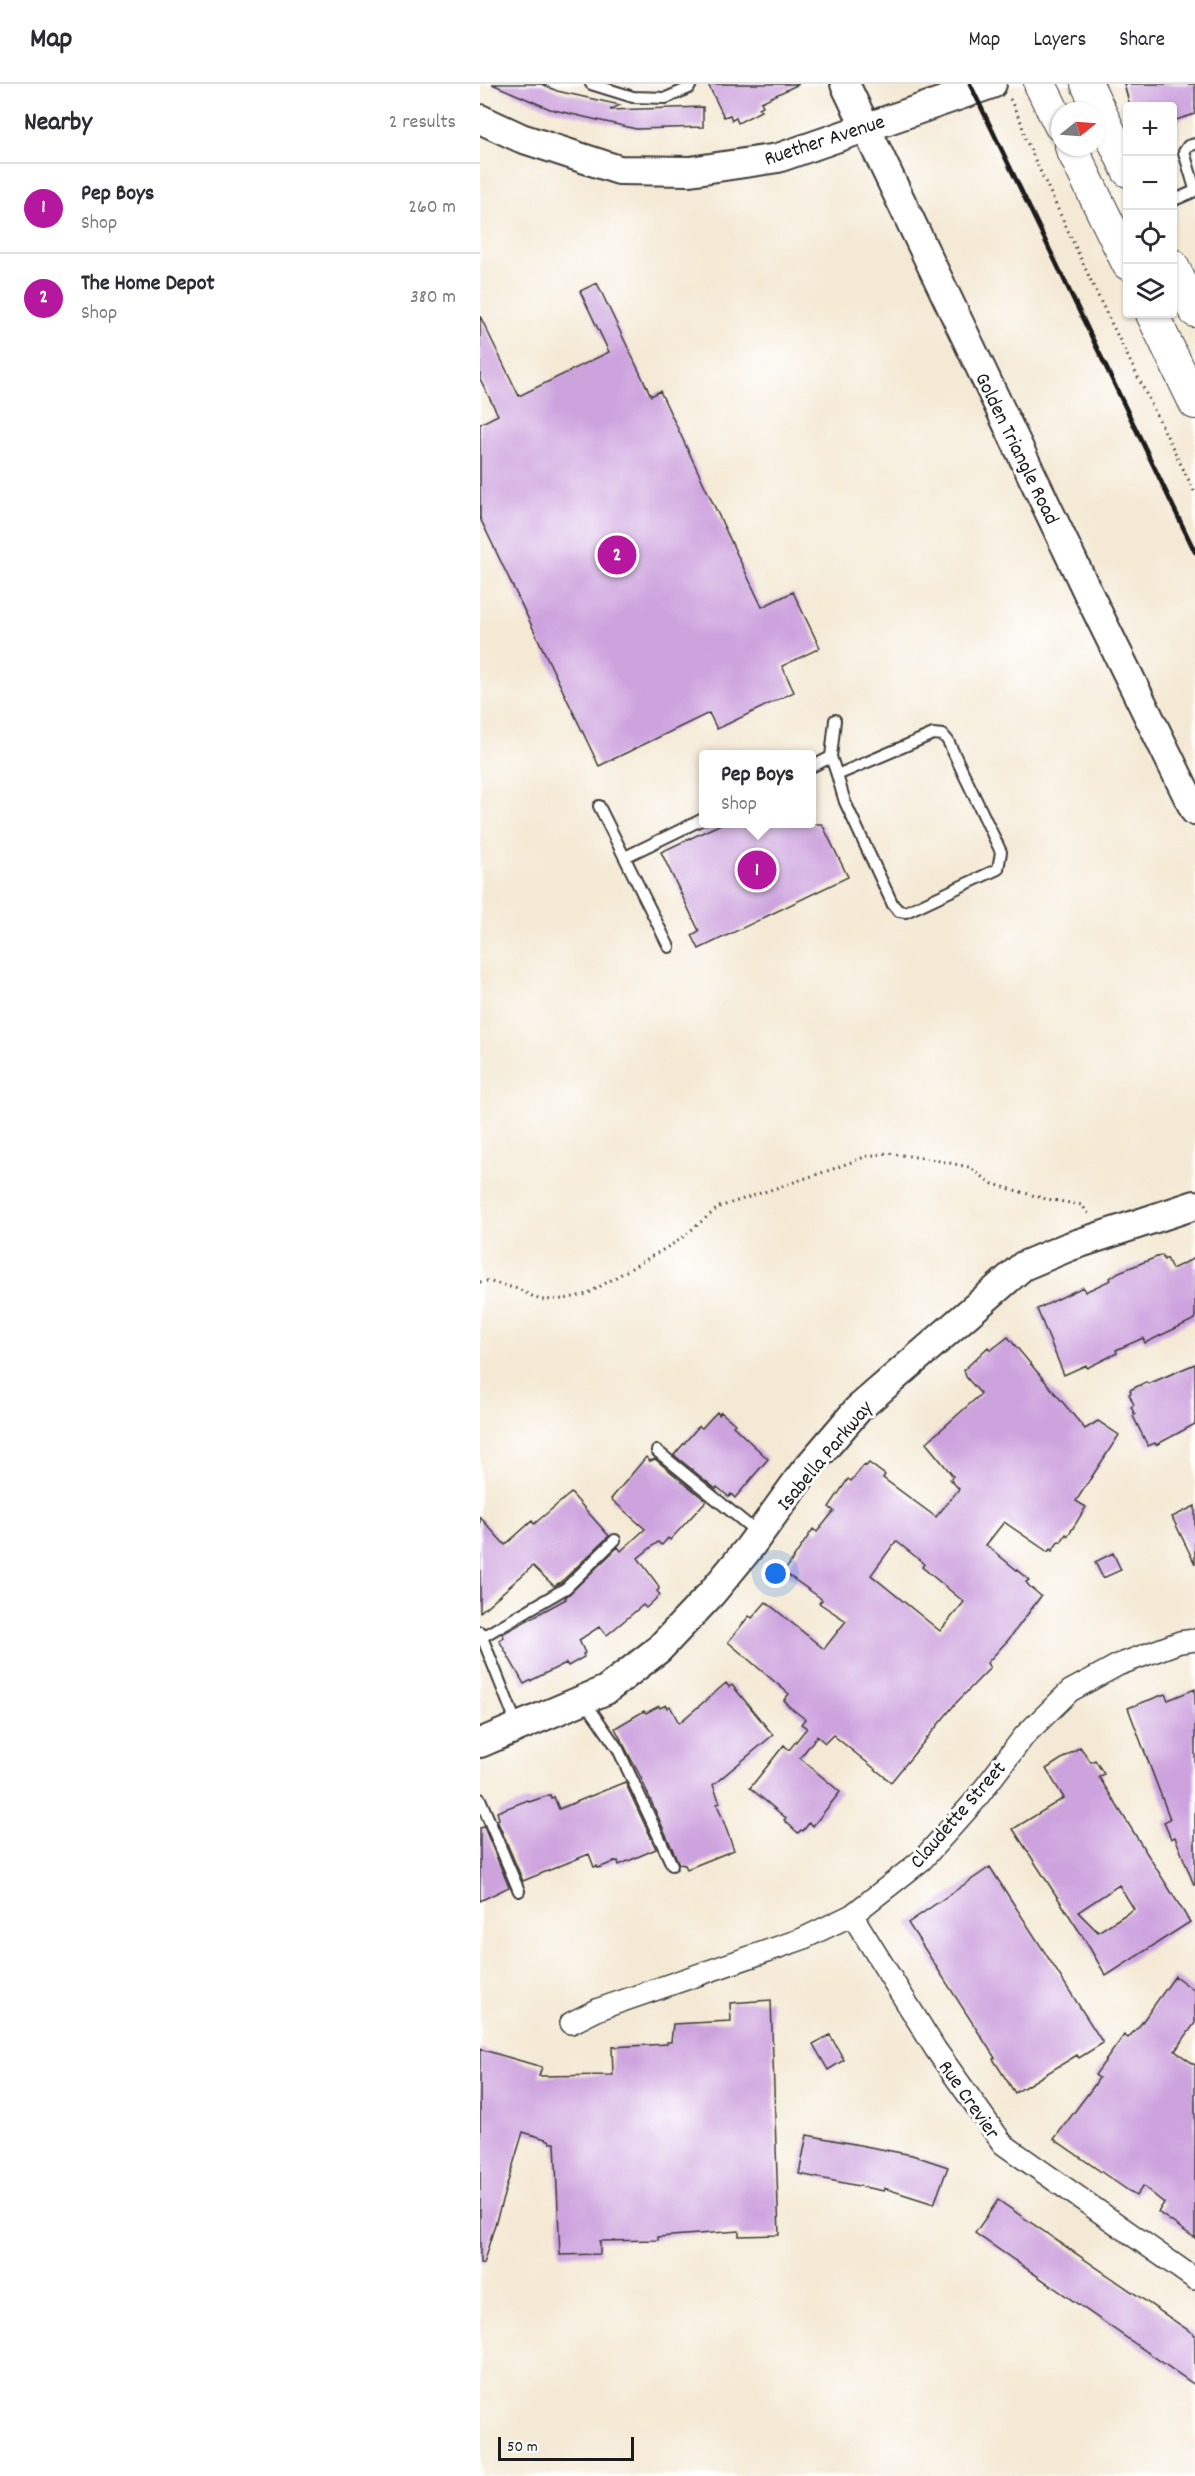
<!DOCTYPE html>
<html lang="en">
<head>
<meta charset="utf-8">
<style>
  :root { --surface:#fff; --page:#f2f2f3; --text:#2b2b33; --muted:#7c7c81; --line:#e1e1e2; --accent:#b5179e }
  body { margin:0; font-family:Dekko,sans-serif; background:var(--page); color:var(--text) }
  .controls { position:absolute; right:18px; top:18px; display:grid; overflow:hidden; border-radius:6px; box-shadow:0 2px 4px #0004 }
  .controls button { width:54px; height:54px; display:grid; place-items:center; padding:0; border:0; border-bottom:2px solid var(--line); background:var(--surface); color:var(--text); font:30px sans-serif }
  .compass { position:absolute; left:571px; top:18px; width:54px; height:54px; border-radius:50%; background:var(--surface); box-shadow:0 2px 4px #0004; rotate:73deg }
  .scale { position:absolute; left:18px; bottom:15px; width:136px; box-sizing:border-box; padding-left:6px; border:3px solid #1c1c1c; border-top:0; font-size:16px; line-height:21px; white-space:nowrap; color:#1c1c1c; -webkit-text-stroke:4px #fff; paint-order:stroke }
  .you { position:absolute; left:296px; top:1490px; width:21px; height:21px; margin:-15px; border:4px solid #fff; border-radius:50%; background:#1a73e8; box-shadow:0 0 0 9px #1a73e833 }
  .badge { display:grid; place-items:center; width:39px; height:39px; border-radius:50%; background:var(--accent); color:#fff; font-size:20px; font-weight:700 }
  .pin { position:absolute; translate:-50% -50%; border:3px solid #fff; box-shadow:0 2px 6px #0006 }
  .popup { position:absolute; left:219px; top:666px; width:117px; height:78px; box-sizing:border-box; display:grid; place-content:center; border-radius:6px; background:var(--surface); filter:drop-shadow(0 2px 4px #0005); font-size:20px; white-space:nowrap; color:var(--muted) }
  .popup b { font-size:22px; color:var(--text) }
  .popup::after { content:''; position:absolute; left:50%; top:100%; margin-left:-12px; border:12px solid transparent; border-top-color:var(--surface) }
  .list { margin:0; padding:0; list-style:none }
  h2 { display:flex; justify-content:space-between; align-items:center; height:78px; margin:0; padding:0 24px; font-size:26px }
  h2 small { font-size:20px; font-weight:400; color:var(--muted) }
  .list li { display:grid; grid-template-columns:39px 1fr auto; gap:18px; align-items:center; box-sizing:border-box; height:90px; padding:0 24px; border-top:2px solid var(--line) }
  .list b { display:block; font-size:22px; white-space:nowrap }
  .list p { margin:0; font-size:20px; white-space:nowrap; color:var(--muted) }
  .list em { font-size:20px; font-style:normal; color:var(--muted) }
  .icon { flex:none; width:33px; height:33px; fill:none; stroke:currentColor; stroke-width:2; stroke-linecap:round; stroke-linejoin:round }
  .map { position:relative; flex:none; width:715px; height:2392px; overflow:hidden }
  header { display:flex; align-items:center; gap:36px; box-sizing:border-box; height:84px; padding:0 30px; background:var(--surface); border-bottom:2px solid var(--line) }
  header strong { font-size:28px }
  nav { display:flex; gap:33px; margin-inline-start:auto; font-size:21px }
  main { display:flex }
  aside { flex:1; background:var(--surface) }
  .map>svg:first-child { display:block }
</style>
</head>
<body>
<header>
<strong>Map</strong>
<nav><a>Map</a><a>Layers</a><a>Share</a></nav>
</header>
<main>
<aside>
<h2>Nearby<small>2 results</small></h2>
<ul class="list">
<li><span class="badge">1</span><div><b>Pep Boys</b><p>Shop</p></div><em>260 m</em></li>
<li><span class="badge">2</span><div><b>The Home Depot</b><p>Shop</p></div><em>380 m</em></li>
</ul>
</aside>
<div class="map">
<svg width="715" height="2392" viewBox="0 0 715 2392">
  <rect width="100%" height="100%" fill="#fff"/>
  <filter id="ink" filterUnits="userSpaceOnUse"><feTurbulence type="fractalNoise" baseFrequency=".0167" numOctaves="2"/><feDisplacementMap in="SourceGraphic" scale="12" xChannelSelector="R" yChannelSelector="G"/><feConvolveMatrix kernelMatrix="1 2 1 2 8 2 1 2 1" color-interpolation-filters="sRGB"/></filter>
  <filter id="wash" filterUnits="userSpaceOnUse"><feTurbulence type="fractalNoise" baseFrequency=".008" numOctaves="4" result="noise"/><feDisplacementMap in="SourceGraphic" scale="24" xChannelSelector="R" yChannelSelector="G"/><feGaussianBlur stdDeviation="1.35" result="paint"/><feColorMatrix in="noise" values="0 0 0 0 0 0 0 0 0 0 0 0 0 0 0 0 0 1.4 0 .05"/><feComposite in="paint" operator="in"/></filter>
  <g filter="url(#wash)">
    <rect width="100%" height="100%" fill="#f4e9d4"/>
    <g id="blocks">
      <!-- building -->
      <path fill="#cda3de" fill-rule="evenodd" d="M12 0H62L77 7 140 21 130 26 223 23V43L156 45 70 25Z
        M228 0H319L281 18 283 22 279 24 281 27 258 39 256 34 252 36 250 31 244 33Z
        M644 0H715V30L693 37V22H650Z
        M117 199 171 312 180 307 282 523 313 508 340 564 302 582 314 608 237 645 229 629 119 682 0 434V340L18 331 0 295V232L39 312 129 268 100 207Z
        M241 740H342L368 793 219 865 212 851 219 847 181 768Z
        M682 1171 684 1176 687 1174 692 1185 715 1174V1235L665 1259 663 1254 636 1266 637 1269 607 1284 606 1281 584 1291 557 1225 603 1203 605 1208 631 1196 630 1194 639 1188Z
        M528 1253 605 1345 618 1337 639 1351 596 1417 606 1423 588 1452 586 1450 581 1458 579 1457 572 1467 570 1465 568 1468 524 1438 506 1461 549 1496 546 1498 549 1502 561 1512 529 1555 507 1579 510 1584 475 1620 411 1698 353 1651 345 1659 337 1652 320 1674 360 1708 333 1742 329 1739 323 1747 321 1746 318 1749 304 1736 306 1734 270 1704 304 1661 309 1666 327 1644 321 1640 325 1635 306 1620 307 1619 304 1616 309 1610 248 1558 269 1532 272 1534 286 1518 344 1565 366 1537 339 1519 342 1516 339 1513 304 1488 333 1445 337 1448 354 1427 349 1423 368 1395 371 1397 384 1381 386 1382 389 1379 405 1391 403 1394 456 1433 479 1405 470 1395 473 1392 446 1359 501 1310 486 1293 484 1286 508 1263 511 1266ZM416 1457 441 1477 444 1480 442 1483 484 1518 460 1547 391 1491Z
        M715 1280V1340L676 1361 675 1359 668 1362 653 1332 655 1331 651 1323 654 1321 649 1310 651 1309 650 1306 666 1298 668 1300Z
        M237 1328 239 1331 241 1328 255 1340 253 1342 288 1375 255 1414 251 1410 249 1413 237 1403 236 1405 194 1371 219 1342 222 1344Z
        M166 1373 170 1377 175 1375 226 1417 190 1456 188 1454 182 1461 178 1458 158 1474 178 1501 179 1505 177 1507 180 1511 166 1524 163 1521 127 1551 119 1543 99 1556 105 1569 103 1570 104 1573 88 1582 86 1579 44 1600 19 1556 24 1553 22 1550 86 1515 85 1514 138 1463 141 1467 165 1445 131 1415Z
        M91 1409 129 1452 81 1498 74 1502 53 1482 0 1528V1433L25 1461 52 1437 54 1440Z
        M715 1422V1480L692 1433Z
        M633 1469 641 1486 623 1494 615 1478Z
        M246 1599 249 1603 252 1601 293 1651 233 1701 240 1719 237 1720 254 1766 207 1785 205 1781 199 1780 160 1692 135 1644 164 1627 166 1629 179 1622 180 1624 186 1621 187 1624 190 1622 199 1639Z
        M715 1605V1801H714L695 1753 691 1755 684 1738 690 1735 648 1624 685 1610 688 1616Z
        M600 1663 611 1678 615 1676 624 1690 619 1693 710 1838 626 1892 605 1856 533 1745 584 1714 566 1685ZM639 1801 654 1825 618 1848 598 1828Z
        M145 1698 176 1765 139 1781 138 1777 134 1778 118 1784 117 1782 114 1783 109 1770 43 1797 17 1736 19 1735 17 1728 48 1716 49 1718 70 1711 71 1714 74 1713 79 1725Z
        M4 1743 29 1803 0 1817V1744Z
        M510 1783 623 1959 599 1974 597 1971 535 2009 513 1975 515 1974 428 1839Z
        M695 1892 715 1907V1939L695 1967 715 1981V2154L678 2128 684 2119 663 2102 656 2112 574 2055 613 2003 619 1994 615 1991 644 1951 648 1954 660 1941Z
        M291 1916 299 2151 259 2152V2147L178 2153V2156L120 2157V2170L80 2171 75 2059H70L69 2056 43 2048 3 2180 0 2179V1965L62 1983 59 1992 133 1991 132 1963 187 1960V1958H191L193 1940 251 1937 250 1919Z
        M350 1951 364 1976 348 1986 333 1960Z
        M327 2051 432 2071 468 2083 454 2120 404 2104V2107L319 2090Z
        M518 2116 715 2251V2301L495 2149Z"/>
    </g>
  </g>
  <g filter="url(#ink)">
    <use href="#blocks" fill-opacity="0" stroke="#3c3b38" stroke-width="1.5"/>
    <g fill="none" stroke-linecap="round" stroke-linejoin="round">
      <defs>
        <path id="lane" d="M111 0 153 13 186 14 209 4 211 0
          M715 60 708 62 704 68 715 105
          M692 117 715 107
          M355 636 351 673 357 691 365 718 413 821 419 827 426 828 518 785 521 768 468 657 463 651 453 650 357 691
          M331 683 351 673
          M119 722 189 863
          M145 773 223 735
          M177 1367 279 1450
          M0 1548 37 1641
          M2 1553 86 1504 135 1456
          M104 1616 138 1665 192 1781
          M0 1715 39 1807"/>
        <path id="street" d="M372 1831 456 1966 523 2060 715 2195
          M91 1939 119 1925 322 1855 372 1831 442 1776 493 1719 545 1651 590 1607 638 1581 700 1558 715 1556"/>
        <path id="secondary" d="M365 0 608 509 715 727
          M0 35 41 54 139 86 210 87 298 74 512 0
          M0 1659 126 1606 179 1565 231 1510 269 1464 324 1388 378 1325 543 1182 588 1163 715 1121"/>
        <path id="primary" d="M560 0 580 41
          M607 0 648 87
          M591 63 648 180
          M692 181 715 227
          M672 230 715 319"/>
      </defs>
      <!-- lane casing -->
      <use href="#lane" stroke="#3c3b38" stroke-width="14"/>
      <!-- street casing -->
      <use href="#street" stroke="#3c3b38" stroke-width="24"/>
      <!-- secondary casing -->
      <use href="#secondary" stroke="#3c3b38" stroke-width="32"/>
      <!-- primary casing -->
      <use href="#primary" stroke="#3c3b38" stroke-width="34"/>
      <!-- path -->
      <path stroke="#3c3b38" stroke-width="3" stroke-dasharray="1.5 4.5" stroke-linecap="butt" d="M530 15 541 38 546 56 618 212 715 409
        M0 1198 7 1197 38 1205 60 1216 84 1215 107 1210 198 1157 239 1123 353 1085 387 1072 408 1069 450 1075 489 1083 513 1100 566 1115 602 1121 610 1132"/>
      <!-- lane -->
      <use href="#lane" stroke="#fff" stroke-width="10"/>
      <!-- street -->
      <use href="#street" stroke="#fff" stroke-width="21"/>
      <!-- secondary -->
      <use href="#secondary" stroke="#fff" stroke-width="28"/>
      <!-- primary -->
      <use href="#primary" stroke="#fff" stroke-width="32"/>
      <!-- rail -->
      <path stroke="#1c1c1c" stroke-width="4.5" d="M490 0 715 468"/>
    </g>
  </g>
  <g text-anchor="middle" stroke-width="6" stroke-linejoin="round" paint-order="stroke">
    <!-- street labels -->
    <g font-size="21" fill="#1c1c1c" stroke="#fff">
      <text transform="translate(344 55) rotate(-18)" y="7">Ruether Avenue</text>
      <text transform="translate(538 364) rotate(64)" y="7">Golden Triangle Road</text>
      <text transform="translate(344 1371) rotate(-50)" y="7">Isabella Parkway</text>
      <text transform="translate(477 1730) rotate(-49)" y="7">Claudette Street</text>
      <text transform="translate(490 2015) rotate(55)" y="7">Rue Crevier</text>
    </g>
  </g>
</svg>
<div class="controls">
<button>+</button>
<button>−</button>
<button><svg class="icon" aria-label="locate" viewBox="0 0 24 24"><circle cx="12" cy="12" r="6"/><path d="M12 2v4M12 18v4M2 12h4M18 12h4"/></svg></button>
<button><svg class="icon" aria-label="layers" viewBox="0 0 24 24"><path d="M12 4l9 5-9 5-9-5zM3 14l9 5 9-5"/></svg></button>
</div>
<svg class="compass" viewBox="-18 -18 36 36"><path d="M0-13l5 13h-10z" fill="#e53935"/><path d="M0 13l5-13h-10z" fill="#7c7c81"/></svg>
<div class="scale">50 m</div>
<div class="you"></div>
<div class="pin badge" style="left:277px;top:786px">1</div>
<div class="popup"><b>Pep Boys</b>Shop</div>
<div class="pin badge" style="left:137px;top:471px">2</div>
</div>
</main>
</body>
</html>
